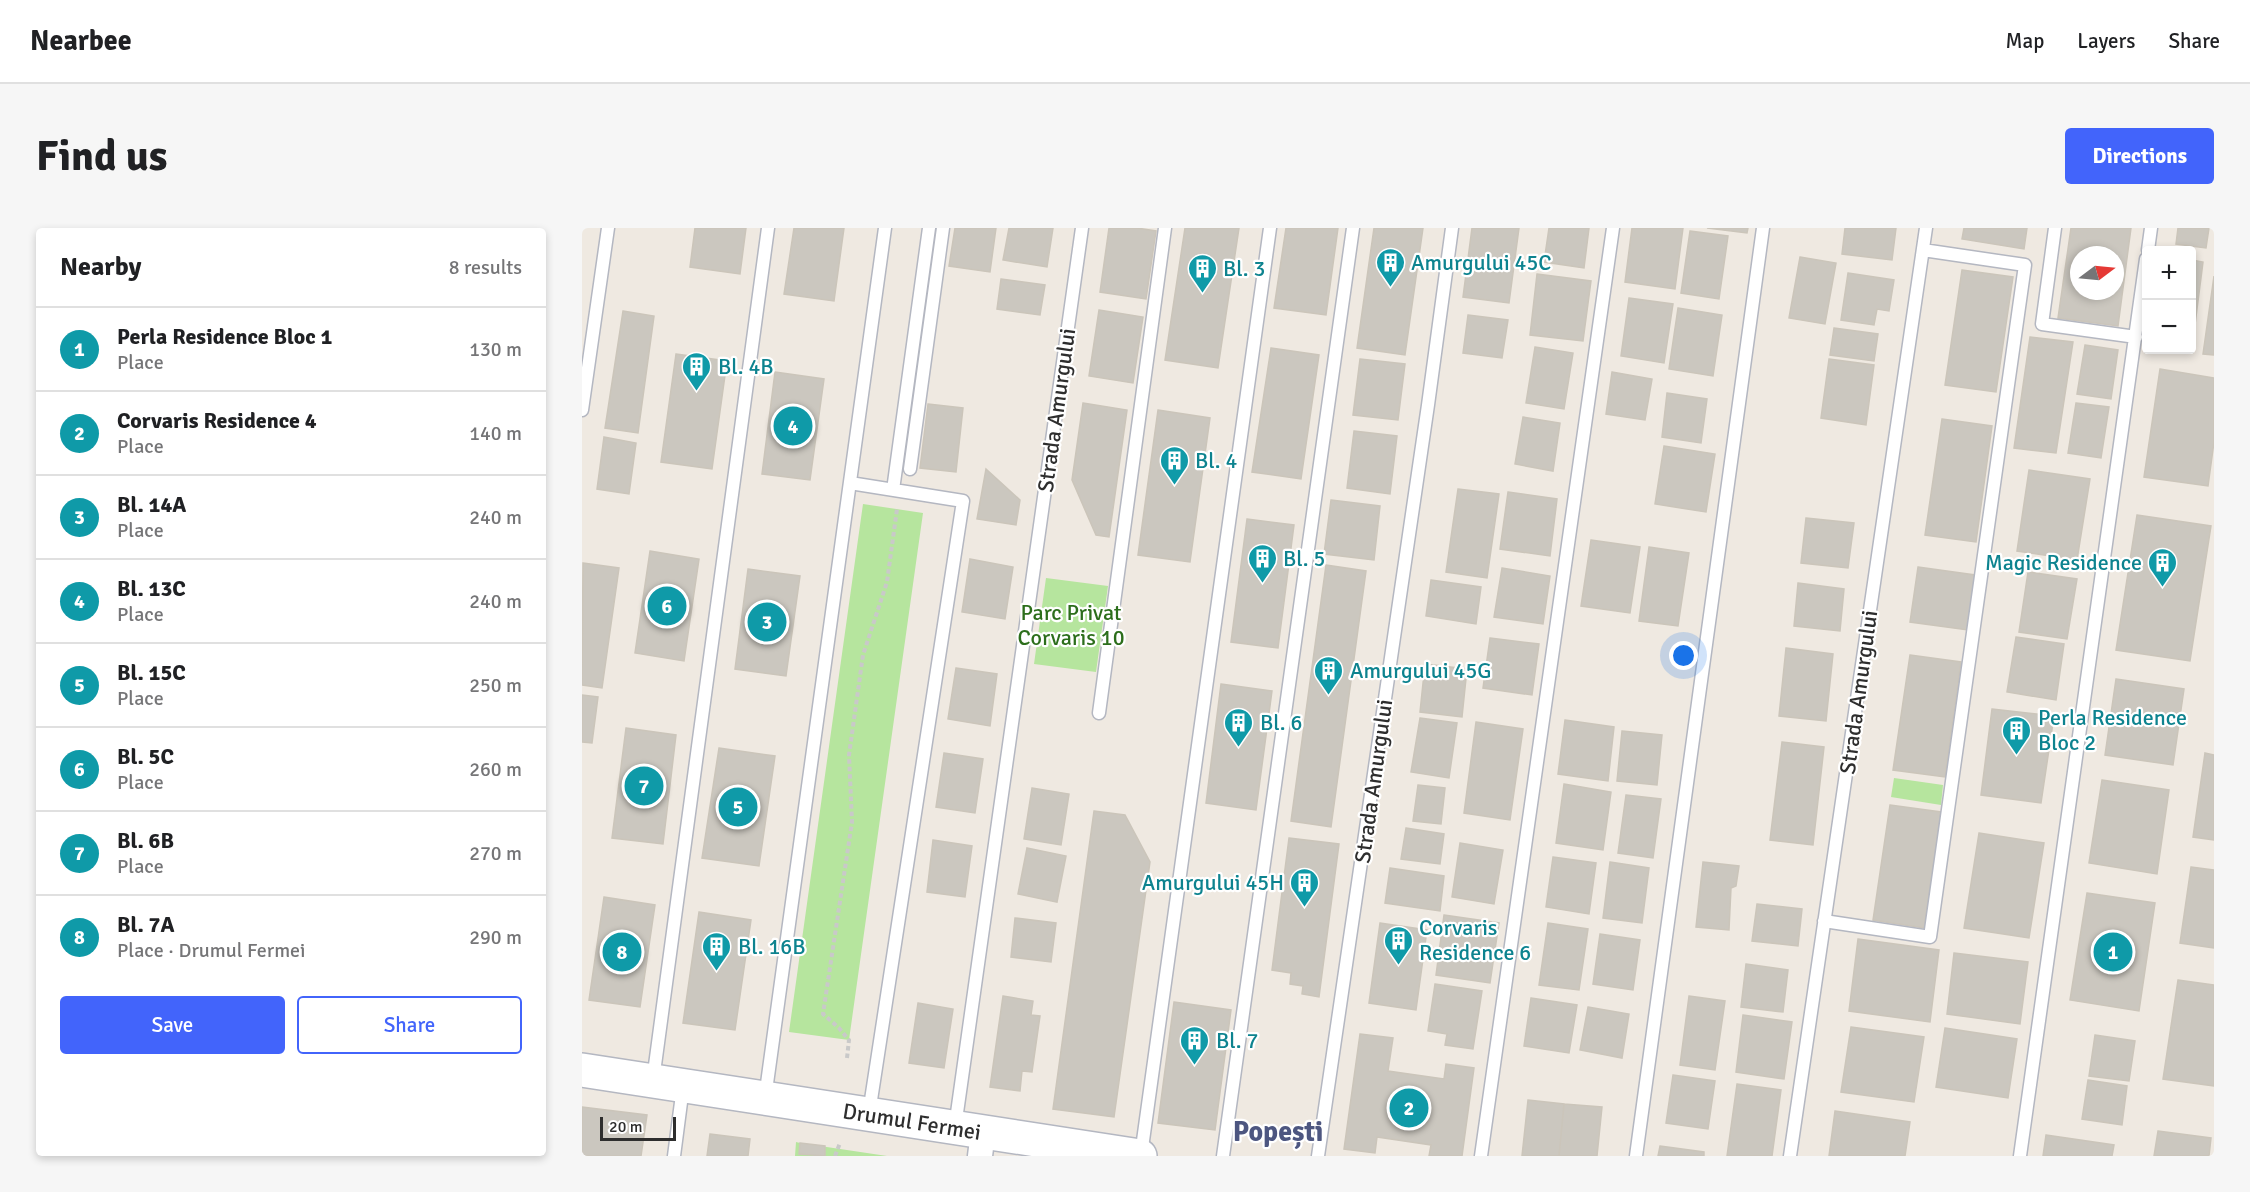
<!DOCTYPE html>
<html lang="en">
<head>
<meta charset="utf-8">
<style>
  :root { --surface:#fff; --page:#f6f6f6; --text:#202124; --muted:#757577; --line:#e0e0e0; --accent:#4264fb }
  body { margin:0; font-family:Signika,sans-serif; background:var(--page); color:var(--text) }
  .controls { position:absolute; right:18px; top:18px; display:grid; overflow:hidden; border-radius:6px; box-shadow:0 3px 9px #0003 }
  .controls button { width:54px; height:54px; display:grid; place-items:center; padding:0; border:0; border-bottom:2px solid var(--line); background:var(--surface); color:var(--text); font:30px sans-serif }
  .compass { position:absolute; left:1488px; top:18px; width:54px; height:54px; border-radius:50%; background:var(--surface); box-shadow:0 3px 9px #0003; rotate:74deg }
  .scale { position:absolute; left:18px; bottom:15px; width:76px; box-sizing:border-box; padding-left:6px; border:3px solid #2e2e2e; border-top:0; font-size:16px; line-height:21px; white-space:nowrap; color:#2e2e2e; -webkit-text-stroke:4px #fff; paint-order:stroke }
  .you { position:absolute; left:1102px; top:428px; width:21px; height:21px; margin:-15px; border:4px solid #fff; border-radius:50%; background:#1a73e8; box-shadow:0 0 0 9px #1a73e833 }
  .badge { display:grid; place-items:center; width:39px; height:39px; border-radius:50%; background:var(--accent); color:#fff; font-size:20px; font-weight:700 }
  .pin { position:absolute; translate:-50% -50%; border:3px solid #fff; box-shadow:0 2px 6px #0006 }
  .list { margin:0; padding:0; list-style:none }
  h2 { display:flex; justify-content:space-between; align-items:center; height:78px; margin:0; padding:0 24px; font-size:26px }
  h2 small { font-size:20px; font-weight:400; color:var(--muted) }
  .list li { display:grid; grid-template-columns:39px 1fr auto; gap:18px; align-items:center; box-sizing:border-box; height:84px; padding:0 24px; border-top:2px solid var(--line) }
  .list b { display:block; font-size:22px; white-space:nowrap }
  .list p { margin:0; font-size:20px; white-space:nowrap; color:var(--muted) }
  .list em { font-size:20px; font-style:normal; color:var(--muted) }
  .actions { display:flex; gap:12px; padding:18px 24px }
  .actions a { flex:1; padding:14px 0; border:2px solid var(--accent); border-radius:6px; text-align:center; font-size:21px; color:var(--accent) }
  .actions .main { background:var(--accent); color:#fff }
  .map { position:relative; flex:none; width:1632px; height:928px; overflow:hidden; border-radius:6px }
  header { display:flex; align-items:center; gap:36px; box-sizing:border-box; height:84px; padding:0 30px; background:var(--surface); border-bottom:2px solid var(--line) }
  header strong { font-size:28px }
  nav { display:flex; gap:33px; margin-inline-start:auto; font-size:21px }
  .intro { display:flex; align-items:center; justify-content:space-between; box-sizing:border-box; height:144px; padding:0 36px }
  h1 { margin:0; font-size:42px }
  .button { padding:15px 27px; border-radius:6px; background:var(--accent); color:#fff; font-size:21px; font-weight:700 }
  main { display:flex; gap:36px; padding:0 36px }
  aside { flex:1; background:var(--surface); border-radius:6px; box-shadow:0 3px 9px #0003 }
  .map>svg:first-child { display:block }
</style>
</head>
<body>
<header>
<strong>Nearbee</strong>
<nav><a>Map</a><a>Layers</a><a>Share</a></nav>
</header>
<div class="intro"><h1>Find us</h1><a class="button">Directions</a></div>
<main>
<aside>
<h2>Nearby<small>8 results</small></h2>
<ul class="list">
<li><span class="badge" style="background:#0f9aa8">1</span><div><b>Perla Residence Bloc 1</b><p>Place</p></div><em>130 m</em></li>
<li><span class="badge" style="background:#0f9aa8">2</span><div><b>Corvaris Residence 4</b><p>Place</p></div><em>140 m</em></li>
<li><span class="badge" style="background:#0f9aa8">3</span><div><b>Bl. 14A</b><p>Place</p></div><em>240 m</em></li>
<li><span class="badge" style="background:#0f9aa8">4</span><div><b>Bl. 13C</b><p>Place</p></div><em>240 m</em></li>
<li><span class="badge" style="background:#0f9aa8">5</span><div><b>Bl. 15C</b><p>Place</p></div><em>250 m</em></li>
<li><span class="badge" style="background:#0f9aa8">6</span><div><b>Bl. 5C</b><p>Place</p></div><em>260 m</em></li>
<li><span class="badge" style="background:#0f9aa8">7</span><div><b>Bl. 6B</b><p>Place</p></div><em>270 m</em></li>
<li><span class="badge" style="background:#0f9aa8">8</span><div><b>Bl. 7A</b><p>Place · Drumul Fermei</p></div><em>290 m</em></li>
</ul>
<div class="actions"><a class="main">Save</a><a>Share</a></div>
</aside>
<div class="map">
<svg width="1632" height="928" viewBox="0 0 1632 928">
  <rect width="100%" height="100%" fill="#efe9e1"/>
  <!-- green -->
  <path fill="#b6e59e" d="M281 276 341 285 267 812 207 804Z
    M464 350 526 358 514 444 452 436Z
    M1312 550 1361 557 1359 577 1309 569Z
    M214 914 218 915 305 928H213Z"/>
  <!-- building -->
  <path fill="#cbc7bf" stroke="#cbc5ba" stroke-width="1.5" fill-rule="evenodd" d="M113 0H164L158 46 108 39Z
    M212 0H262L252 73 202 66Z
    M373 0H414L408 44 367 38Z
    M427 0H471L465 39 421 32Z
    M527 0H555L574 3 564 71 518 64Z
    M603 0H657L636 140 583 132Z
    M704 0H756L744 87 692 80Z
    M792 0H841L823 127 775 120Z
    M890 0H937L927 75 881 69Z
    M967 0H1007L1002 40 962 34Z
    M1050 0H1101L1093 61 1043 54Z
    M1125 0H1166L1165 5Z
    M1263 0H1314L1310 32 1260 26Z
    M1382 0H1445L1442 21 1380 11Z
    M1489 0H1549L1536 98 1476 90ZM1497 27H1533V63H1497Z
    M1596 0H1627L1624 20 1594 16Z
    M1108 3 1146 8 1137 71 1099 65Z
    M1218 29 1254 35 1243 96 1207 90Z
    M1610 32 1621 34 1611 112H1610Z
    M1380 42 1431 49 1414 164 1363 157Z
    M1266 45 1312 52 1307 83 1295 81 1292 97 1259 92Z
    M955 46 1009 53 1001 113 948 107Z
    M1632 48V127L1621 126Z
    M419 51 463 57 458 87 415 81Z
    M1047 70 1091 76 1082 135 1039 128Z
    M1096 80 1140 87 1131 148 1087 141Z
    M517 82 561 89 551 155 507 148Z
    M41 83 72 88 56 205 23 200Z
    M886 87 926 92 920 130 881 125Z
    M1252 100 1296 106 1292 133 1248 127Z
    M1448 109 1491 114 1474 225 1432 220Z
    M1503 117 1536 122 1529 171 1495 166Z
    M953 119 991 125 982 181 944 175Z
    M689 120 737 127 719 251 670 244Z
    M94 126 145 133 130 241 79 234Z
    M778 131 823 136 816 192 771 187Z
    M1247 131 1292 137 1284 197 1239 190Z
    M1578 141 1632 150V214L1626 258 1562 249Z
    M193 144 242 151 228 252 180 246Z
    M1030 144 1070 151 1063 192 1024 186Z
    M1085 165 1125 171 1119 215 1080 209Z
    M501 175 545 182 527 309 514 307 490 252Z
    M1494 175 1527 179 1519 230 1486 225Z
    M346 176 381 180 374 244 338 240Z
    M576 182 628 190 608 334 556 327Z
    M941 189 978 195 971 243 933 236Z
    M1360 191 1410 198 1394 314 1343 307Z
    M772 203 815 208 808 266 765 260Z
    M22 209 54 215 47 266 15 261Z
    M1082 218 1133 226 1124 284 1073 276Z
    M404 241 438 272 434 297 395 291Z
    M1447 242 1508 251 1495 332 1435 323Z
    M876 261 917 266 905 350 864 344Z
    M926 264 975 271 968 328 918 321Z
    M749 272 798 278 792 332 742 326Z
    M1555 287 1629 298 1608 433 1534 422Z
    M1224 290 1272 295 1266 340 1219 335Z
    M665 291 712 297 696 420 649 414Z
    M1009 312 1058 319 1048 385 999 378Z
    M1067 319 1107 325 1096 398 1057 393Z
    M68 323 117 331 102 433 53 425Z
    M388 331 431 339 423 391 380 384Z
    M1 335 37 340 20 460 0 457Z
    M744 337 784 343 749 599 709 593Z
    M1336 339 1393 347 1386 402 1328 394Z
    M920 340 968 348 961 396 912 389Z
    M166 341 218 348 204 448 153 441Z
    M1446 344 1495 351 1485 411 1437 404Z
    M849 352 899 359 894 396 844 388Z
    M1216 355 1262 361 1258 403 1212 398Z
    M1434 409 1482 416 1474 472 1425 464Z
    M908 410 957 416 950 467 901 460Z
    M1204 420 1251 426 1244 493 1197 488Z
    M1328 427 1379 434 1363 549 1311 542Z
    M843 436 885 441 880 489 838 484Z
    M374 440 415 446 408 498 366 491Z
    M1534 451 1602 461 1591 537 1523 527Z
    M639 456 690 463 674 582 624 575Z
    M0 467 16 469 10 515 0 514Z
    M1410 481 1472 488 1459 575 1399 567Z
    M838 490 875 495 867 550 829 544Z
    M983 492 1032 499 1026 553 976 546Z
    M894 494 941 501 928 592 882 585Z
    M44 500 94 507 81 616 30 610Z
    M1040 503 1080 507 1075 557 1035 553Z
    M1200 514 1242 519 1231 617 1188 612Z
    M137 520 193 528 177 638 120 630Z
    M362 525 401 531 393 585 354 579Z
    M1623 525 1632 527V612L1611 609Z
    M1520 552 1587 562 1575 646 1507 635Z
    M982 556 1029 564 1021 622 974 615Z
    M836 557 863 560 859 596 831 593Z
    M450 560 487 566 479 617 442 611Z
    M1044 567 1079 571 1071 630 1036 625Z
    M1308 577 1359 584 1342 700 1291 692Z
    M512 583 543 587 568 634 532 889 471 881Z
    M824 600 862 606 858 636 819 631Z
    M1397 605 1462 615 1447 710 1382 700Z
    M707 610 757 616 737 769 720 766 721 758 708 756 709 745 690 742Z
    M351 612 390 618 383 669 345 664Z
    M878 615 921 622 912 676 870 669Z
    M445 620 484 628 475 674 436 666Z
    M971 629 1014 635 1007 686 964 679Z
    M1028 634 1067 640 1060 695 1021 690Z
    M1121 634 1157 638 1154 658 1149 660 1147 702 1114 699Z
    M1609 639 1632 642V720L1598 715Z
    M808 640 862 648 858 683 803 675Z
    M1505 665 1573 675 1557 783 1488 772Z
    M22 669 73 677 58 779 7 772Z
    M1175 676 1220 681 1216 718 1170 713Z
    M117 684 169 692 153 802 101 795Z
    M862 687 917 695 908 755 854 747Z
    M433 690 474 695 469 734 429 729Z
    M798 695 845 702 834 782 787 775Z
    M966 695 1006 701 997 762 957 757Z
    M1018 706 1058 712 1051 762 1011 756Z
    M1276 711 1357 722 1348 794 1267 783Z
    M1372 725 1446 734 1438 796 1365 786Z
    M1164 736 1206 742 1201 784 1159 779Z
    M1596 752 1632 757V858L1581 851Z
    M853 756 900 763 891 821 863 817 865 806 846 803Z
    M421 768 451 773 449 787 458 788 450 844 440 843 438 863 408 859Z
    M1107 768 1143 773 1133 842 1098 837Z
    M949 770 995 777 987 825 942 818Z
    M592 774 649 782 633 902 576 895Z
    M336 775 371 781 362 840 327 835Z
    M1006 779 1047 786 1040 830 998 822Z
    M1161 787 1210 794 1202 851 1154 844Z
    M1269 799 1342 809 1332 874 1259 864Z
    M1363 800 1435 811 1426 870 1354 859Z
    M778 806 811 810 806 843 862 851 864 836 892 840 880 928H847L849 917 795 909 793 925 762 921Z
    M1513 807 1553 813 1547 853 1507 848Z
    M1091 847 1133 853 1126 901 1084 895Z
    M1506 852 1545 858 1540 897 1500 891Z
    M1155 856 1199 862 1190 928H1145Z
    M946 872 982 876 977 928H940Z
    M982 876 1020 879 1015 928H977Z
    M0 879 65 887 59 928H0Z
    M1253 883 1328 894 1323 928H1247Z
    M1576 903 1629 910 1627 928H1572Z
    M128 906 168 911 166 928H125Z
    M1464 907 1532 917 1530 928H1461Z
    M218 915 243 918V928L217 926Z
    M1078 918 1122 924V928H1076Z"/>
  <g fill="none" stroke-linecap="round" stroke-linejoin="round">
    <defs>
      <path id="lane" d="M1473 0 1460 96 1554 109
        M1566 22 1569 0
        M0 182 26 0
        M328 241 361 0
        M268 255 381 273 287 885
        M311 262 347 0
        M517 485 583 0
        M1242 693 1348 709 1443 37 1341 22
        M71 852 186 0
        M183 870 303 0
        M373 899 500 0
        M559 927 688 0
        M92 928 101 859
        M641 928 771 0
        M736 928 846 177 870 0
        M899 928 1031 0
        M1054 928 1181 0
        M1208 928 1344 0
        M1438 928 1564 31"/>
      <path id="street" d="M398 928 401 904"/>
      <path id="secondary" d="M0 842 558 928"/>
    </defs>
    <!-- lane casing -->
    <use href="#lane" stroke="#b4b7c1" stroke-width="15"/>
    <!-- street casing -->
    <use href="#street" stroke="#b4b7c1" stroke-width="27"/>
    <!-- secondary casing -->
    <use href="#secondary" stroke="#b4b7c1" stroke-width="36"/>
    <!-- path -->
    <path stroke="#c9c9c9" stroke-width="4" stroke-dasharray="4.5 3" stroke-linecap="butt" d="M265 830 267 812 257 800 241 786 270 594 267 527 281 427 305 354 315 281
      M253 928 258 915"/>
    <!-- lane -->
    <use href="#lane" stroke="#fff" stroke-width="12"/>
    <!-- street -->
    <use href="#street" stroke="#fff" stroke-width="24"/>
    <!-- secondary -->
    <use href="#secondary" stroke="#fff" stroke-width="33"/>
  </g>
  <!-- icons -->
  <defs>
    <symbol id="building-pin" viewBox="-11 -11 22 30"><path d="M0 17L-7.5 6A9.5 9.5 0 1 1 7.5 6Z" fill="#0f9aa8" stroke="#fff"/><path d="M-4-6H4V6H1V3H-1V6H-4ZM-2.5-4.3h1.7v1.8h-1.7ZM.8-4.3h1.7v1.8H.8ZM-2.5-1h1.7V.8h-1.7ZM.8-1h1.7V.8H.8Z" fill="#fff"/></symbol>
  </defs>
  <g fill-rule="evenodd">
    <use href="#building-pin" x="792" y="18" width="33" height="45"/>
    <use href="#building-pin" x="604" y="24" width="33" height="45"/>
    <use href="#building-pin" x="98" y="122" width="33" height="45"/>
    <use href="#building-pin" x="576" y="216" width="33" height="45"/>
    <use href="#building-pin" x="664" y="314" width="33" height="45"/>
    <use href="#building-pin" x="1564" y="318" width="33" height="45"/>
    <use href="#building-pin" x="730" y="426" width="33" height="45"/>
    <use href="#building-pin" x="640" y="478" width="33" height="45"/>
    <use href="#building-pin" x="1418" y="486" width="33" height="45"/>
    <use href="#building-pin" x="706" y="638" width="33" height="45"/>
    <use href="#building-pin" x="800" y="696" width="33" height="45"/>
    <use href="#building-pin" x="118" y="702" width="33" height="45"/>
    <use href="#building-pin" x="596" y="796" width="33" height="45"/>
  </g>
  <g text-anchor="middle" stroke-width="4.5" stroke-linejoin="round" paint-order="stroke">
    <!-- culture labels -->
    <g font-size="22" fill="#0d838f" stroke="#fff" text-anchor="start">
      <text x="829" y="42">Amurgului 45C</text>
      <text x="641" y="48">Bl. 3</text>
      <text x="136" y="146">Bl. 4B</text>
      <text x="613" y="240">Bl. 4</text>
      <text x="701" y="338">Bl. 5</text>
      <text x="1560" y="342" text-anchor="end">Magic Residence</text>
      <text x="768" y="450">Amurgului 45G</text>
      <text x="1456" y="497">Perla Residence<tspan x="1456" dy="25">Bloc 2</tspan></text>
      <text x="678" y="502">Bl. 6</text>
      <text x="702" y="662" text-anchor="end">Amurgului 45H</text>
      <text x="837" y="707">Corvaris<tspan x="837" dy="25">Residence 6</tspan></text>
      <text x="156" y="726">Bl. 16B</text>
      <text x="634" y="820">Bl. 7</text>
    </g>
    <!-- street labels -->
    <g font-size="22" fill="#2e2e2e" stroke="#fff">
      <text transform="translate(474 182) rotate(-82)" y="8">Strada Amurgului</text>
      <text transform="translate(1276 464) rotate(-82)" y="8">Strada Amurgului</text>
      <text transform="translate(791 553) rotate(-82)" y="8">Strada Amurgului</text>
      <text transform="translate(330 893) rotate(9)" y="8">Drumul Fermei</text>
    </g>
    <!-- park labels -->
    <g font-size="22" fill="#2c6e1b" stroke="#fff">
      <text x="489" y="392">Parc Privat<tspan x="489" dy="25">Corvaris 10</tspan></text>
    </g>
    <!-- district labels -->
    <g font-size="28" font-weight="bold" fill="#4d5680" stroke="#fff">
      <text x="696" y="913">Popești</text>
    </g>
  </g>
</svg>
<div class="controls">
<button>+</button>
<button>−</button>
</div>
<svg class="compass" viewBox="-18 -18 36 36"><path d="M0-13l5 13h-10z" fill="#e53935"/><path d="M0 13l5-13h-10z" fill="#757577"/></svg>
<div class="scale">20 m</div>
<div class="you"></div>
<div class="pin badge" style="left:1531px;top:724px;background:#0f9aa8">1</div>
<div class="pin badge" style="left:827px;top:880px;background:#0f9aa8">2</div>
<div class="pin badge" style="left:185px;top:394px;background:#0f9aa8">3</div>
<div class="pin badge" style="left:211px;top:198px;background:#0f9aa8">4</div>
<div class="pin badge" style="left:156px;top:579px;background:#0f9aa8">5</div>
<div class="pin badge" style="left:85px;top:378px;background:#0f9aa8">6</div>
<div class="pin badge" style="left:62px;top:558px;background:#0f9aa8">7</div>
<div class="pin badge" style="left:40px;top:724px;background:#0f9aa8">8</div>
</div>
</main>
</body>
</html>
